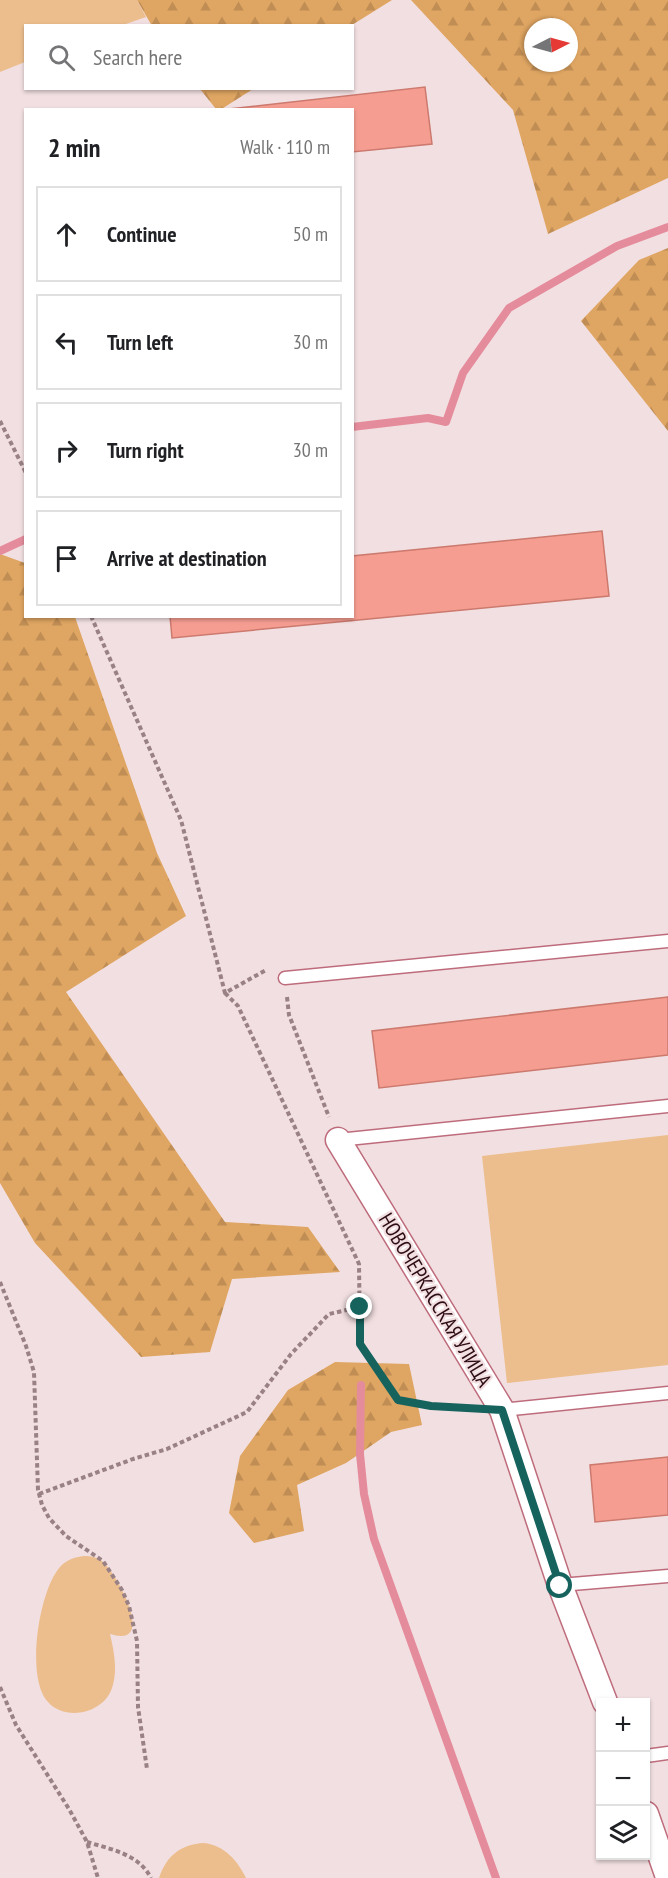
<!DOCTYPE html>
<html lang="en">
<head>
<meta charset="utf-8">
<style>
  :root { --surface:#fff; --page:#f6f6f6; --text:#202124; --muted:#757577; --line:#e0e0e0 }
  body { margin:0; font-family:"PT Sans Narrow",sans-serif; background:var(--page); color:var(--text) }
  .controls { position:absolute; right:18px; bottom:18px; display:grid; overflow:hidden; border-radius:0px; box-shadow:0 2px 4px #0004 }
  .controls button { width:54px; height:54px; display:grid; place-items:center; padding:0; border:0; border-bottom:2px solid var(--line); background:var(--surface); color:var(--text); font:30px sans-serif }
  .compass { position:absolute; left:524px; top:18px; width:54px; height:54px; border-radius:50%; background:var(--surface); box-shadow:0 2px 4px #0004; rotate:84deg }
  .stop { position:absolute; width:18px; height:18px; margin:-14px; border:4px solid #16635e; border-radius:50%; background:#fff }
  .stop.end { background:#16635e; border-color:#fff; box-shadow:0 2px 6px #0008 }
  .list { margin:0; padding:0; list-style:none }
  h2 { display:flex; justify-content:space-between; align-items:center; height:78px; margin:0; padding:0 24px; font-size:26px }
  h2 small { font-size:20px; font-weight:400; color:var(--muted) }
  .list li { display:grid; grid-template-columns:39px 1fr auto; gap:18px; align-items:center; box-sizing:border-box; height:96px; margin:0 12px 12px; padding:0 12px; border:2px solid var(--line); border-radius:0px }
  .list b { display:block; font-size:22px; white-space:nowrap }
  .list em { font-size:20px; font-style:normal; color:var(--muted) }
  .icon { flex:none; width:33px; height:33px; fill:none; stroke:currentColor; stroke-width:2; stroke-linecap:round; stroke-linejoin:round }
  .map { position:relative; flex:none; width:668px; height:1878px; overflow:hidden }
  .search { position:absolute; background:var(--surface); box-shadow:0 2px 4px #0004; left:24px; top:24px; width:330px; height:66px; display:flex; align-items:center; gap:15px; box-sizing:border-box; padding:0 21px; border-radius:0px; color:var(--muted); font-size:22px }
  .panel { position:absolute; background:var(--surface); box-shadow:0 2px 4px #0004; left:24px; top:108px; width:330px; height:510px; border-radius:0px }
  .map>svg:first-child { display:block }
</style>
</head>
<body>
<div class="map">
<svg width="668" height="1878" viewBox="0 0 668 1878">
  <defs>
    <pattern id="forest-firs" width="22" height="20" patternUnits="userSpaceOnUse" patternTransform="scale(1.5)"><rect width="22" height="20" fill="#dfa562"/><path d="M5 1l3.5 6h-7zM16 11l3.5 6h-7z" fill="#c08d54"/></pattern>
  </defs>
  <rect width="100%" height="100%" fill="#f2dfe1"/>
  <!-- green -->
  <path fill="#ecbe8d" d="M0 0H137L146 17 123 25 26 26 25 62 0 72Z
    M668 1135V1365L507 1383 482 1156Z
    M84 1556C90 1556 97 1557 102 1561 117 1573 158 1649 110 1634 114 1651 118 1670 112 1688 104 1713 66 1722 48 1702 25 1678 39 1590 60 1567 66 1560 75 1557 84 1556Z
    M204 1843C224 1845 238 1861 246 1878H159C166 1856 181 1844 204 1843Z"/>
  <!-- forest -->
  <path fill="url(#forest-firs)" fill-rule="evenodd" d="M137 0H392L352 25 152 26Z
    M411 0H668V178L548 234 513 110ZM533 27H569V63H533Z
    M200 89H253L220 110 216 109Z
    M668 248V431L581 321 639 260Z
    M0 554 25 563 26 616 75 617 157 853 186 916 66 992 225 1222 308 1227 340 1272 232 1279 210 1352 141 1357 35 1243 0 1183Z
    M335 1362 409 1364 422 1425 391 1432 346 1463 297 1485 304 1531 254 1543 229 1513 240 1456 288 1390Z"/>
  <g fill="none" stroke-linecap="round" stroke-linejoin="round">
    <!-- stream -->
    <path stroke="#e58c9c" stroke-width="8" d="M352 427 428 418 446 422 463 373 509 308 617 246 668 227
      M0 551 26 539
      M361 1385 360 1454 364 1494 374 1539 496 1878"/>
  </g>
  <!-- building -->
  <path fill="#f69d91" stroke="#cc796e" stroke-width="1.5" d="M425 87 432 144 352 152V110H220Z
    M602 531 609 596 172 638 170 616H352V556Z
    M668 997V1055L379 1088 372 1031Z
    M668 1457V1515L595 1522 590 1465Z"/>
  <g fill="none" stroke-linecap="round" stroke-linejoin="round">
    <defs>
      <path id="lane" d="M285 978 668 941
        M338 1140 668 1106
        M502 1410 668 1393
        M560 1585 668 1576
        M646 1756 668 1753"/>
      <path id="street" d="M338 1140 502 1410 560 1585 605 1702
        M646 1814 668 1877"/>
    </defs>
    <!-- lane casing -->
    <use href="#lane" stroke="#be6c7b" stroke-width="15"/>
    <!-- street casing -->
    <use href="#street" stroke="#be6c7b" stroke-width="27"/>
    <!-- path -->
    <path stroke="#998185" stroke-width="4" stroke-dasharray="4.5 3" stroke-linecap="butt" d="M0 421 26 473
      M91 616 181 820 225 993 266 970
      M225 993 238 1006 359 1264 360 1343 398 1400 431 1406 471 1408
      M287 997 289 1015 329 1117
      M0 1282 26 1346 34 1372 38 1490 42 1505 49 1518 66 1536 103 1561 122 1590 129 1606 137 1641 138 1707 147 1769
      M39 1494 133 1459 167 1449 247 1412 291 1354 329 1314 360 1307
      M0 1687 16 1725 69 1809 87 1842 98 1878
      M87 1842C110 1849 139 1854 151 1878"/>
    <!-- lane -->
    <use href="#lane" stroke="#fff" stroke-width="12"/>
    <!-- street -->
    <use href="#street" stroke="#fff" stroke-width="24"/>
  </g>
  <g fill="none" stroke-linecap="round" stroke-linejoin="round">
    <!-- route -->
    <path stroke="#16635e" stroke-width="8" d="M360 1307V1344L398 1400 431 1406 502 1410 560 1586"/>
  </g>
  <g text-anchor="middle" stroke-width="4.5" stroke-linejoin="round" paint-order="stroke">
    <!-- street labels -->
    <g font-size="21" fill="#2e0e16" stroke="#f2dfe1">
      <text transform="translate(435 1300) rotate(59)" y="7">НОВОЧЕРКАССКАЯ УЛИЦА</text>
    </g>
  </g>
</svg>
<div class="controls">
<button>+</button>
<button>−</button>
<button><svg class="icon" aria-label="layers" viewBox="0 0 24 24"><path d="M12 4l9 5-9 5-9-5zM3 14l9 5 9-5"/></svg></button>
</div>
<svg class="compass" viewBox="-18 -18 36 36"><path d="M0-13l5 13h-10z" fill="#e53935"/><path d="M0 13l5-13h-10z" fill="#757577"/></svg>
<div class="stop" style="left:560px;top:1586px"></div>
<div class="stop end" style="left:360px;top:1307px"></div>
<div class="search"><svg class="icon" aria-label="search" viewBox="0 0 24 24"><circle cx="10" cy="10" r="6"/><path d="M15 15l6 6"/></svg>Search here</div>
<section class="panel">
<h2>2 min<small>Walk · 110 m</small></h2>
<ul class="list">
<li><svg class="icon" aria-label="ahead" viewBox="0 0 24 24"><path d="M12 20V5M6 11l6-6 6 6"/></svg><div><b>Continue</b></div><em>50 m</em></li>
<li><svg class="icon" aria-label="left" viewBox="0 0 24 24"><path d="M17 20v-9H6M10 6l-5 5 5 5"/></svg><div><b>Turn left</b></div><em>30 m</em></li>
<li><svg class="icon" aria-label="right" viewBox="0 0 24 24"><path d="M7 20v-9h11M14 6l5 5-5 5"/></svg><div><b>Turn right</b></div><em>30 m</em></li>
<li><svg class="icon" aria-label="arrive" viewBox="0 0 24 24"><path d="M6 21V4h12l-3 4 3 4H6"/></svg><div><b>Arrive at destination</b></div></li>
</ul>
</section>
</div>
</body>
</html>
